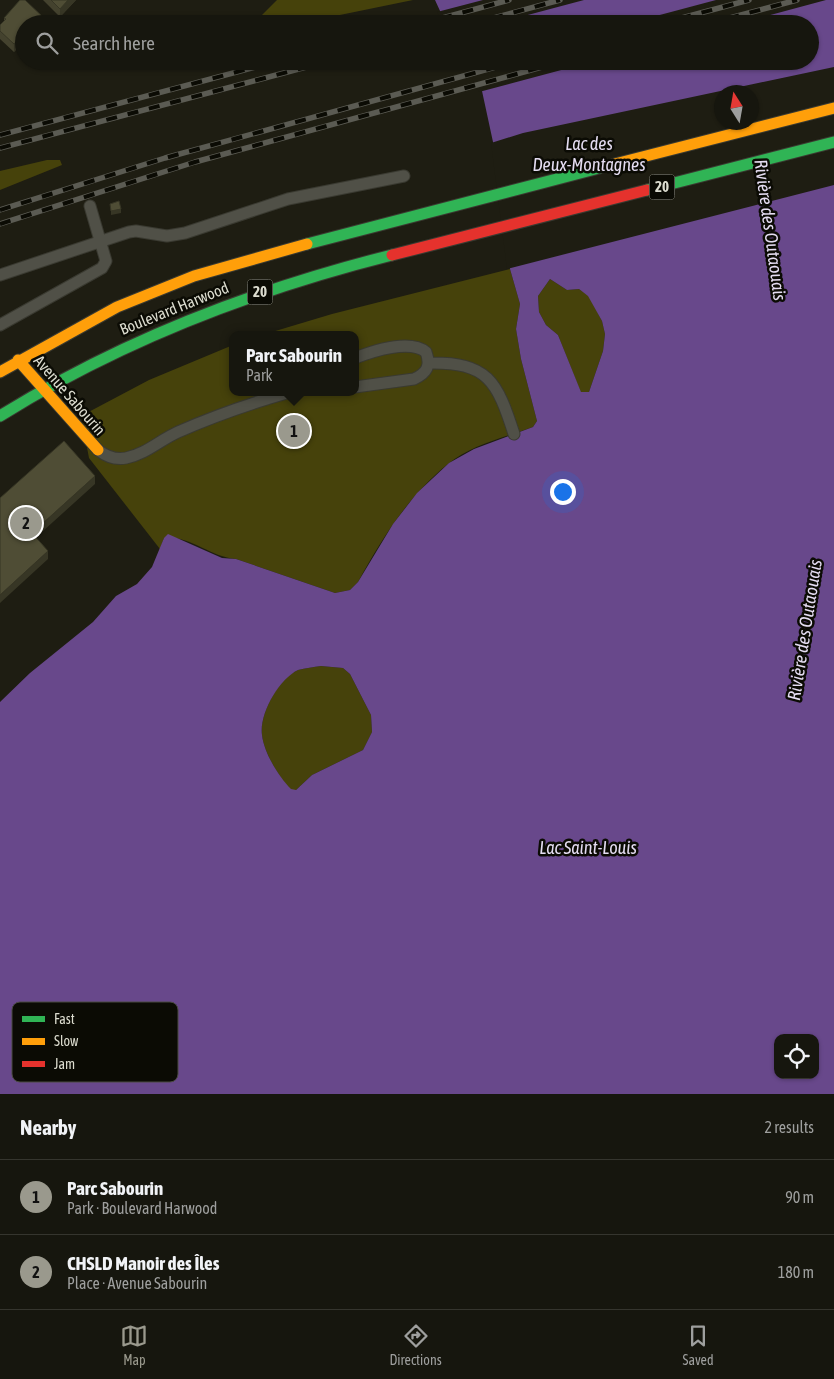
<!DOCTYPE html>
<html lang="en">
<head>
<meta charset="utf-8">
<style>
  :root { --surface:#16160e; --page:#1f1f17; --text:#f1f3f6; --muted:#9e9f9e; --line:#35352e; --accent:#9a998d }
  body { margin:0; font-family:"Asap Condensed",sans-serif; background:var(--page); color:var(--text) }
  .controls { position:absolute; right:15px; bottom:15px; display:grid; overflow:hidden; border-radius:10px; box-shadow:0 1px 4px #0004 }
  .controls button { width:45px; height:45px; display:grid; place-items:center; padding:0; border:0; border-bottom:1px solid var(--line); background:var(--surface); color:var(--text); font:25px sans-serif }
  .compass { position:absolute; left:714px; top:85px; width:45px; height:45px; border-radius:50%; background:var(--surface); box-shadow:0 1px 4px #0004; rotate:349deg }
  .you { position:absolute; left:562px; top:491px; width:18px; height:18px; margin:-12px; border:4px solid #fff; border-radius:50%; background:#1a73e8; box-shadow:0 0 0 8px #1a73e833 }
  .badge { display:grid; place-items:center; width:32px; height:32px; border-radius:50%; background:var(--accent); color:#111; font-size:16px; font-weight:700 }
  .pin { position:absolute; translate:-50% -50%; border:2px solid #fff; box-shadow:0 1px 5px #0006 }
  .popup { position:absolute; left:229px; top:331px; width:130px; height:65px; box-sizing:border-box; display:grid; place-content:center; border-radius:10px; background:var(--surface); filter:drop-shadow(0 1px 4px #0005); font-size:16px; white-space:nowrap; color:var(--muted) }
  .popup b { font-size:19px; color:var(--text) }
  .popup::after { content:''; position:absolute; left:50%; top:100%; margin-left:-10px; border:10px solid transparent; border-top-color:var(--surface) }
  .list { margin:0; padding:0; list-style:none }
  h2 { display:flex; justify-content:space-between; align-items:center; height:65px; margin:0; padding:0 20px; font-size:21px }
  h2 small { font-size:16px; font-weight:400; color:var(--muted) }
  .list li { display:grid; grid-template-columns:32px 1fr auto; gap:15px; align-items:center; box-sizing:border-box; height:75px; padding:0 20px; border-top:1px solid var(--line) }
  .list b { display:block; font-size:19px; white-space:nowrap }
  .list p { margin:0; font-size:16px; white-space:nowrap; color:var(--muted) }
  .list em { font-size:16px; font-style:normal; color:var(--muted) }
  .icon { flex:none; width:28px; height:28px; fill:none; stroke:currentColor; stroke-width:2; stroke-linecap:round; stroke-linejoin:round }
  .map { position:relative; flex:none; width:834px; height:1094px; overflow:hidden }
  .search { position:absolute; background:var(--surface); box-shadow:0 1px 4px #0004; left:15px; right:15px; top:15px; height:55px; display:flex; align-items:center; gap:12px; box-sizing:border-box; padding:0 18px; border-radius:28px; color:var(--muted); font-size:19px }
  .sheet { height:215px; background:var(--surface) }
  nav { display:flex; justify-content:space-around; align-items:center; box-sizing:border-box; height:70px; border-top:1px solid var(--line); background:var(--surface); font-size:14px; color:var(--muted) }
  nav a { display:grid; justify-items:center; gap:2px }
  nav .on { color:var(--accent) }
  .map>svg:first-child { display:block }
</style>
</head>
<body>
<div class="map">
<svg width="834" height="1094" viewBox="0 0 834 1094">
  <rect width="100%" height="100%" fill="#1e1d12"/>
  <!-- green -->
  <path fill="#46420b" d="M277 0H413L296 24H253Z
    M47 160H60L62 165 0 190V171Z
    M510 269 520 304 516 329 521 359 537 421 533 427C505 437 471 445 448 464 409 495 382 538 358 582L350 590 335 593 236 559C210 557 190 535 164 538L160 549 89 458 81 416 149 380 233 345V392H355V335H262L332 314Z
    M550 279 567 290 579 289 589 296 602 321 605 334 603 351 589 392 581 393 558 335 546 325 539 312 538 296Z
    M321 666 343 668 350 674 371 715 372 732 363 750 312 775 296 790H291C279 777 264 753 262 735 259 714 279 678 298 670 305 668 314 667 321 666Z"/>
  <!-- water -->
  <path fill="#68488b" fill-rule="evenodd" d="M435 0H834V1094H0V702L30 673 93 622 116 596 137 584 152 567 164 538 168 534 222 558 236 559 335 593 350 590 358 582 393 524 417 493 449 463 474 449 533 427 537 421 521 359 516 329 520 304 510 269 493 142 482 91 466 61H810V24H446ZM722 92H752V122H722ZM550 279 567 290 579 289 588 296 602 321 605 334 603 351 589 392H581L558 335 546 325 539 312 538 296ZM321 666 343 668 350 674 371 715 372 732 363 750 312 775 296 790 291 789C279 777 264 753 262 735 259 714 279 679 298 670 305 668 314 667 321 666ZM778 1038H815V1075H778Z"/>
  <!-- pier -->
  <path fill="#1e1d12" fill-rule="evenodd" d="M483 0H584L494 24H443L437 12Z
    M716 0H826L737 24H626Z
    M483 61H595L479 92 466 66Z
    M834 67V185L507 269 491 143 523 133ZM722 92H752V122H722Z"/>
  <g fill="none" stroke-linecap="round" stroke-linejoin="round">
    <defs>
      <path id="lane" d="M0 275 129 232 136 231 167 236 185 233 288 199 404 176
        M0 325 102 268 106 261 90 206
        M355 358C373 351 410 339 426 352 431 366 427 373 414 379L355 387
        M429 363C488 362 497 381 514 434
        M98 450C107 457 116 460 126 458 146 454 160 440 178 432 214 416 252 403 290 392"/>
      <path id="fast" d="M647 190 834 142
        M307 244 603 167
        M0 416C122 340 253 290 392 255"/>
      <path id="slow" d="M603 167 834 108
        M18 360 98 450
        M0 372 117 307 194 276 307 244"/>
      <path id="jam" d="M392 255 647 190"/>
    </defs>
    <!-- lane casing -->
    <use href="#lane" stroke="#3a3a31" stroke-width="13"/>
    <!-- fast casing -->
    <use href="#fast" stroke="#3a3a31" stroke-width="13"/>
    <!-- slow casing -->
    <use href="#slow" stroke="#3a3a31" stroke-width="13"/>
    <!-- jam casing -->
    <use href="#jam" stroke="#3a3a31" stroke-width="13"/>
    <!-- lane -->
    <use href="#lane" stroke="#505047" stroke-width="11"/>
    <!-- fast -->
    <use href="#fast" stroke="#30b455" stroke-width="11"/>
    <!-- slow -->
    <use href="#slow" stroke="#ff9f0a" stroke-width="11"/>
    <!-- jam -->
    <use href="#jam" stroke="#e5322d" stroke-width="11"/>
    <defs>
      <path id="rail" d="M420 24 509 0
        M471 24 560 0
        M659 24 749 0
        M707 24 797 0
        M0 135 278 61
        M0 148 329 61
        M0 210 165 158 518 61
        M0 224 195 162 564 61"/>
    </defs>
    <!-- rail casing -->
    <use href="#rail" stroke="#5b5b53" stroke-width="5.5"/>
    <!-- rail -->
    <use href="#rail" stroke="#0b0b04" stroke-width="4" stroke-dasharray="11" stroke-linecap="butt"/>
  </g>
  <!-- wall -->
  <path fill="#44422e" d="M43 0H76L60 17Z
    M4 18 45 24H24V45L22 43 14 52 0 39V25L4 21Z"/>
  <!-- shaded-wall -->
  <path fill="#373625" d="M68 0H76L60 17V9Z
    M45 19V24H40Z
    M22 36V43L14 52V44Z
    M121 209V213L111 215V211Z
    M95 476V484L32 541V533Z
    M48 551V559L0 603V595Z"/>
  <!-- building -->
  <path fill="#4f4d35" stroke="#373625" d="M20 0H25L45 19 40 24H24V37L22 36 14 44 0 31V25L6 19 4 18Z
    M51 0H68L60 9Z
    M119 201 121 209 111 211 110 204Z
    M64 441 95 476 32 533 48 551 0 595V498Z"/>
  <g text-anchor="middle" stroke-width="5" stroke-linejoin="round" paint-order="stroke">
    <!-- shield labels -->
    <g fill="#0b0b04" stroke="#9d9d92" stroke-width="1">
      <rect x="649.5" y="174.5" width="25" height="25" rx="4"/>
      <rect x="247.5" y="279.5" width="25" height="25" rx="4"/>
    </g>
    <g font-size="15" font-weight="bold" fill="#dcdccf">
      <text x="662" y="192">20</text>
      <text x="260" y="297">20</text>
    </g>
    <!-- street labels -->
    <g font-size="16" fill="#dcdccf" stroke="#0b0b04">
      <text transform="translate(174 308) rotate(-22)" y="6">Boulevard Harwood</text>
      <text transform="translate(70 395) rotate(49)" y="6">Avenue Sabourin</text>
    </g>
    <!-- water labels -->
    <g font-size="18" font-style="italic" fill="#e5ddf2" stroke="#0b0b04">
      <text x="589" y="150">Lac des<tspan x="589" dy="21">Deux-Montagnes</tspan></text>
      <text transform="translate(770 230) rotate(82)" y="6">Rivière des Outaouais</text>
      <text transform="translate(805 630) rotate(-81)" y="6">Rivière des Outaouais</text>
      <text x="588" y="854">Lac Saint-Louis</text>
    </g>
  </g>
  <!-- legend -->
  <rect x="12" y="1002" width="166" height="80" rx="8" fill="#0b0b04" stroke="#4a4a41" stroke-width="1"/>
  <rect x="22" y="1016" width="23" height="6" fill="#30b455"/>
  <rect x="22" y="1038" width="23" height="7" fill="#ff9f0a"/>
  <rect x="22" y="1061" width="23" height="6" fill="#e5322d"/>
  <g font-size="14" fill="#dcdccf">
    <text x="54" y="1024">Fast</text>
    <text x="54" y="1046">Slow</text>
    <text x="54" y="1069">Jam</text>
  </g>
</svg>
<div class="controls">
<button><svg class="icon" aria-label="locate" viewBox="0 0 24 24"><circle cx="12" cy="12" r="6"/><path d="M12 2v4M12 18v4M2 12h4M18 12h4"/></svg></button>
</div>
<svg class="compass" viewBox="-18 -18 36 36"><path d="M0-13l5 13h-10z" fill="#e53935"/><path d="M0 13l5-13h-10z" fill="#9e9f9e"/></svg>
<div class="you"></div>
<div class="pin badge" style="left:294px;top:431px">1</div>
<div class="popup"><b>Parc Sabourin</b>Park</div>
<div class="pin badge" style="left:26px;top:523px">2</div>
<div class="search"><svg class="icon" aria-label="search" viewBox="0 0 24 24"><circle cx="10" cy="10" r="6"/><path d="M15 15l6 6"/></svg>Search here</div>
</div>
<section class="sheet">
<h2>Nearby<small>2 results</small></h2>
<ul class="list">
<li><span class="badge">1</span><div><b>Parc Sabourin</b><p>Park · Boulevard Harwood</p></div><em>90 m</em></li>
<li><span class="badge">2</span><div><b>CHSLD Manoir des Îles</b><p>Place · Avenue Sabourin</p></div><em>180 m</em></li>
</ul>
</section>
<nav>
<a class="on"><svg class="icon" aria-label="map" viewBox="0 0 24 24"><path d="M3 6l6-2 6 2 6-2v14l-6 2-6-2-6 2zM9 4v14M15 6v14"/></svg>Map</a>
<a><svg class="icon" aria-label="directions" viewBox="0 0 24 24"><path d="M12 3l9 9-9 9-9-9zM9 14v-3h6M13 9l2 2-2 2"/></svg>Directions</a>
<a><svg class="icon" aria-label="saved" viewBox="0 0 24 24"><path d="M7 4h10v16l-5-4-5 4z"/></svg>Saved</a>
</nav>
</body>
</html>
